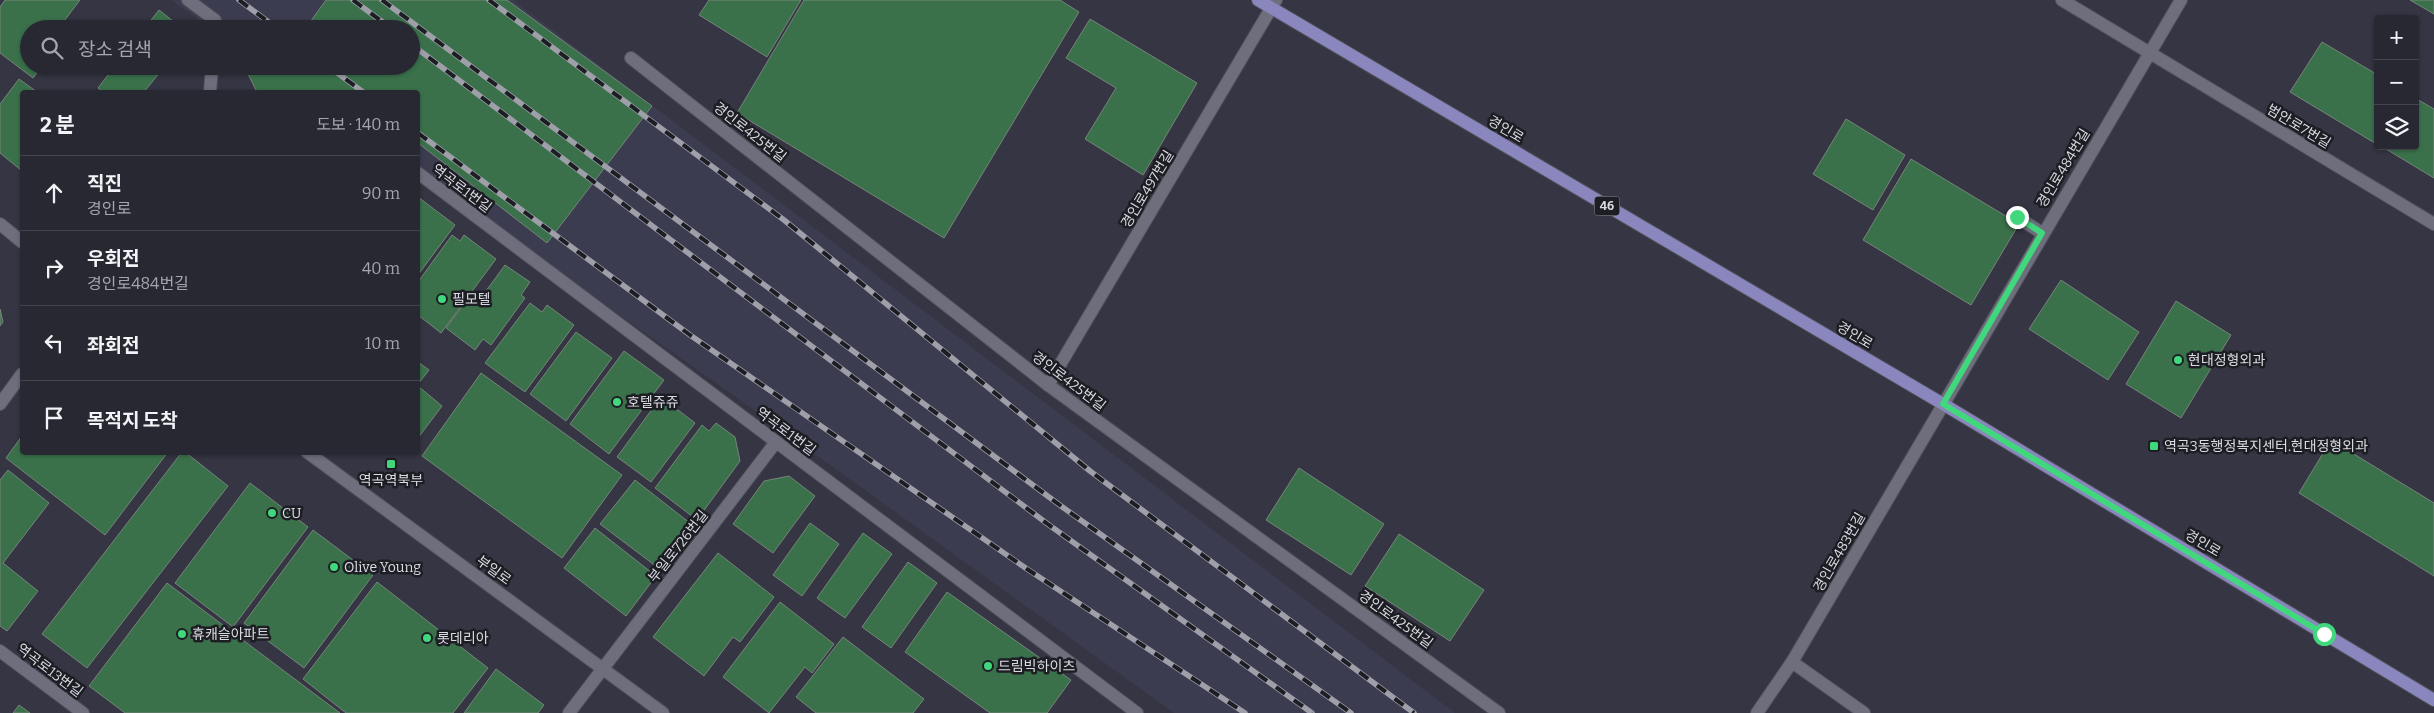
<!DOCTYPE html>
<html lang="ko">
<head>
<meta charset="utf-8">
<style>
  :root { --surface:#282832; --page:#30303a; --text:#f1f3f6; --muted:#a5a6ac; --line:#44444d }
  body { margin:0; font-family:Bitter,"Noto Sans KR",serif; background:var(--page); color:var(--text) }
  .controls { position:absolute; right:15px; top:15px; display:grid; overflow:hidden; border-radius:5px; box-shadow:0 1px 4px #0004 }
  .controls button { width:45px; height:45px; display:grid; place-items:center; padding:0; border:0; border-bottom:1px solid var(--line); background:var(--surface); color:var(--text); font:25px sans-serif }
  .stop { position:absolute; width:15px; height:15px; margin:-11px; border:4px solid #41d77c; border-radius:50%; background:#fff }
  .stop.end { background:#41d77c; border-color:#fff; box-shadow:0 1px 5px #0008 }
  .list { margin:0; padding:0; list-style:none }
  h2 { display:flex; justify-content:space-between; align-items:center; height:65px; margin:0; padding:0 20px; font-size:21px }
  h2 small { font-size:16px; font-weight:400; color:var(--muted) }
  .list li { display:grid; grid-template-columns:32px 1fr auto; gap:15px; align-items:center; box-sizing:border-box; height:75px; padding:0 20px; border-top:1px solid var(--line) }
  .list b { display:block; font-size:19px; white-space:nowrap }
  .list p { margin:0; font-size:16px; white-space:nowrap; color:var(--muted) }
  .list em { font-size:16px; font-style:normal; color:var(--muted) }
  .icon { flex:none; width:28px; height:28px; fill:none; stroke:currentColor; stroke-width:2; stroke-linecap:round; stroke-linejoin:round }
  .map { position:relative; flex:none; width:2434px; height:713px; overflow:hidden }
  .search { position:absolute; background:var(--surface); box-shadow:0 1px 4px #0004; left:20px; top:20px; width:400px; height:55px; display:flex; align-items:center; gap:12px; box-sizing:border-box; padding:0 18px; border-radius:28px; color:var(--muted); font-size:19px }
  .panel { position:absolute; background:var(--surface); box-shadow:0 1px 4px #0004; left:20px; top:90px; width:400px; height:365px; border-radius:5px }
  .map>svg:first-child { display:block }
</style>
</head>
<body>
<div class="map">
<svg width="2434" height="713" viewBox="0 0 2434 713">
  <rect width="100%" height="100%" fill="#353543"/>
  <!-- built -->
  <path fill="#3c3c50" d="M171 0H513L1455 713H1174L733 395 418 173V92H303L266 66H411V29H212Z"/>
  <!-- building -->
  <path fill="#3a714b" stroke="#76857a" d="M5 0H80L58 29H29V66H42L33 78 0 53V7Z
    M326 0H507L652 106 547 243 418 143V92H259L256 90 244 66H411V29H305Z
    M709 0H801L767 57 699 15Z
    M804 0H1060L1079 12 944 238 737 113Z
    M2410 0H2434V14Z
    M159 10 183 29H144Z
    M1090 19 1197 83 1143 175 1085 139 1116 88 1066 58Z
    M2322 42 2378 75V145L2290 92Z
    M115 66H165L144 92H103L98 88Z
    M19 79 37 92H22V171L0 153V104Z
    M2415 98 2434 109V178L2381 146H2415Z
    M1846 119 1905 155 1873 210 1813 174Z
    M1911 159 2019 224 1971 305 1863 240Z
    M418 197 455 225 418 275Z
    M452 235 460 241 464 235 496 259 441 333 418 315V282Z
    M505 265 530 282 521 295 525 298 491 345 483 339 475 350 446 328 467 300 475 306Z
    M2061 280 2139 332 2108 380 2029 329Z
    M2176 301 2231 335 2181 418 2126 384Z
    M530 303 542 312 547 305 574 325 525 392 485 363Z
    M0 309 3 322 0 326Z
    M576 332 612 358 566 421 530 394Z
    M624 351 664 380 609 454 570 424Z
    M418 362 429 370 418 384Z
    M481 373 622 475 562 558 422 456Z
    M418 386 442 406 418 438Z
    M661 397 695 423 651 482 617 457Z
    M716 423 735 437 740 461 697 520 655 488 702 425 709 431Z
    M22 436V452H168L105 535 6 458Z
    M2331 440 2434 503V576L2299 493Z
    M182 452H185L228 486 87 668 42 634Z
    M1299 468 1384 524 1351 575 1266 520Z
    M8 470 49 503 3 563 38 591 7 631 0 626V480Z
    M789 476 815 496 773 553 733 524 764 481Z
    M635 480 695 527 661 570 600 524Z
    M250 483 308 527 233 627 175 583Z
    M810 523 839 544 802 596 773 575Z
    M595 528 656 576 626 616 564 568Z
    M313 530 373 575 304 668 244 623Z
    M863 533 892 554 845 618 817 598Z
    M1399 534 1484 590 1450 641 1365 586Z
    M718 553 774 597 740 642 733 637 704 676 653 637Z
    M908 562 937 583 891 648 862 627Z
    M377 582 488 668 453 713H346L303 679Z
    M167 583 340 713H125L89 686Z
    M947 592 1071 680 1047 713H990L905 652Z
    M780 602 834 644 812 673 805 667 769 713 723 677Z
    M843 637 924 699 913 713H816L796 697Z
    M496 669 544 705 538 713H464Z
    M19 705 30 713H13Z"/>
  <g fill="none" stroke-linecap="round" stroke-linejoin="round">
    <defs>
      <path id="service" d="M188 0 215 20V29
        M631 58 1048 385 1499 713
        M210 92 212 66
        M418 173 1137 713
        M2017 217 2042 233
        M1792 662 1864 713
        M569 713 776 442"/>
      <path id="minor" d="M2062 0 2434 224
        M1048 385 1276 0
        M0 651 83 713
        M1757 713 1792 662 2181 0"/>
      <path id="tertiary" d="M0 224 22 242
        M0 404 22 374
        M307 452 663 713"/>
      <path id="primary" d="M1258 0 1943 404 2434 700"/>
    </defs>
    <!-- service casing -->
    <use href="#service" stroke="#52525d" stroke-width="14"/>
    <!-- minor casing -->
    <use href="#minor" stroke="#52525d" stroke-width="14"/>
    <!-- tertiary casing -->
    <use href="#tertiary" stroke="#52525d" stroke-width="14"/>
    <!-- primary casing -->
    <use href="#primary" stroke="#52525d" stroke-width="14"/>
    <!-- service -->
    <use href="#service" stroke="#6e6e7d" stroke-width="12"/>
    <!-- minor -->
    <use href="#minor" stroke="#6e6e7d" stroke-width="12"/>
    <!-- tertiary -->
    <use href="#tertiary" stroke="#6e6e7d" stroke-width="12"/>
    <!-- primary -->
    <use href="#primary" stroke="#8a87be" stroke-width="12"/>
    <defs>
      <path id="rail" d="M239 0 278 29
        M353 0 392 29
        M382 0 1061 506 1351 713
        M489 0 784 220 1090 471 1414 713
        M411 44 1049 525 1312 713
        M328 66 363 92
        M418 133 690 335 1027 569 1245 713"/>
    </defs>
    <!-- rail casing -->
    <use href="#rail" stroke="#9f9faa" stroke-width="5.5"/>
    <!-- rail -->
    <use href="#rail" stroke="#1d1d24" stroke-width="4" stroke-dasharray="11" stroke-linecap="butt"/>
  </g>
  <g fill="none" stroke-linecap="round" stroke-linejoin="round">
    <!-- route -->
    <path stroke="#41d77c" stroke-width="6" d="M2017 217 2042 233 1943 404 2324 634"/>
  </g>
  <!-- markers -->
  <g fill="#41d77c" stroke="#1d1d24" stroke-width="2">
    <circle cx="442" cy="299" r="5"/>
    <circle cx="2178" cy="360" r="5"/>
    <circle cx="617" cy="402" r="5"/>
    <rect x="2149" y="441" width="10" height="10" rx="2.5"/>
    <rect x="386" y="459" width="10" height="10" rx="2.5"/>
    <circle cx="272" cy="513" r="5"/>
    <circle cx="334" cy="567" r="5"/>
    <circle cx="182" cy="634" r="5"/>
    <circle cx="427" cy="638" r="5"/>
    <circle cx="988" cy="666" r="5"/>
  </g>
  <g text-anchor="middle" stroke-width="5" stroke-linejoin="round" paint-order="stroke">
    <!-- shield labels -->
    <rect fill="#1d1d24" stroke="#a1a1aa" stroke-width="1" x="1594.5" y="196.5" width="25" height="19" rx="4"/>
    <g font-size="12" font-weight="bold" fill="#dadae3">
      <text x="1607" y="210">46</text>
    </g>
    <!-- street labels -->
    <g font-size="14" fill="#dadae3" stroke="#1d1d24">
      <text transform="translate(2299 126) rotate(31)" y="5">범안로7번길</text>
      <text transform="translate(1506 129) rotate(31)" y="5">경인로</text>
      <text transform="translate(750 132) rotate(38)" y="5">경인로425번길</text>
      <text transform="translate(2063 168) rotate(-59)" y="5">경인로484번길</text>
      <text transform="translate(462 188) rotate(37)" y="5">역곡로1번길</text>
      <text transform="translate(1147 189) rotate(-59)" y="5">경인로497번길</text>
      <text transform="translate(1855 335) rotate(31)" y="5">경인로</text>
      <text transform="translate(1069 381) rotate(37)" y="5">경인로425번길</text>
      <text transform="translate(786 431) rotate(37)" y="5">역곡로1번길</text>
      <text transform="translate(2203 543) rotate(31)" y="5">경인로</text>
      <text transform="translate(678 546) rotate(-52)" y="5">부일로726번길</text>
      <text transform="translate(1839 552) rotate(-60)" y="5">경인로483번길</text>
      <text transform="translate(494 570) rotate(36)" y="5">부일로</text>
      <text transform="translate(1396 619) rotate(36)" y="5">경인로425번길</text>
      <text transform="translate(50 670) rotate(37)" y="5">역곡로13번길</text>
    </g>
    <!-- poi labels -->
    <g font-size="14" fill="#dadae3" stroke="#1d1d24" text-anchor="start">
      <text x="452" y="304">필모텔</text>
      <text x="2188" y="365">현대정형외과</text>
      <text x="627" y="407">호텔쥬쥬</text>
      <text x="2164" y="451">역곡3동행정복지센터.현대정형외과</text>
      <text x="391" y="485" text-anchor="middle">역곡역북부</text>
      <text x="282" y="518">CU</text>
      <text x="344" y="572">Olive Young</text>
      <text x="192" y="639">휴캐슬아파트</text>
      <text x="437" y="643">롯데리아</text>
      <text x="998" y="671">드림빅하이츠</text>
    </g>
  </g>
</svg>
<div class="controls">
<button>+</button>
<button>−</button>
<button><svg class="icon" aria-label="layers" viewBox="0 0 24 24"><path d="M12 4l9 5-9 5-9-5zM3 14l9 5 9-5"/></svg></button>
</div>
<div class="stop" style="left:2324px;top:634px"></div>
<div class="stop end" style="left:2017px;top:217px"></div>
<div class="search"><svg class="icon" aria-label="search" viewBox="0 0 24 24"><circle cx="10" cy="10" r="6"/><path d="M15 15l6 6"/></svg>장소 검색</div>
<section class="panel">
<h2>2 분<small>도보 · 140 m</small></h2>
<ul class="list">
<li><svg class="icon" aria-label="ahead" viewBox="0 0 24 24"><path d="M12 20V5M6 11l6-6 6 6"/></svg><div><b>직진</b><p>경인로</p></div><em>90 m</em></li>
<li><svg class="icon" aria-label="right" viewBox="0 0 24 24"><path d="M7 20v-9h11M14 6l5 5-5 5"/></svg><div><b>우회전</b><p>경인로484번길</p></div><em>40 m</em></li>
<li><svg class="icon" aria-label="left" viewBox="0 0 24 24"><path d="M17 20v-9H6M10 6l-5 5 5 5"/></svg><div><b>좌회전</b></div><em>10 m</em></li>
<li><svg class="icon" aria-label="arrive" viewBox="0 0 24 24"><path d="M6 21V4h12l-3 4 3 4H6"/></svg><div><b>목적지 도착</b></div></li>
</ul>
</section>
</div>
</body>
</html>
